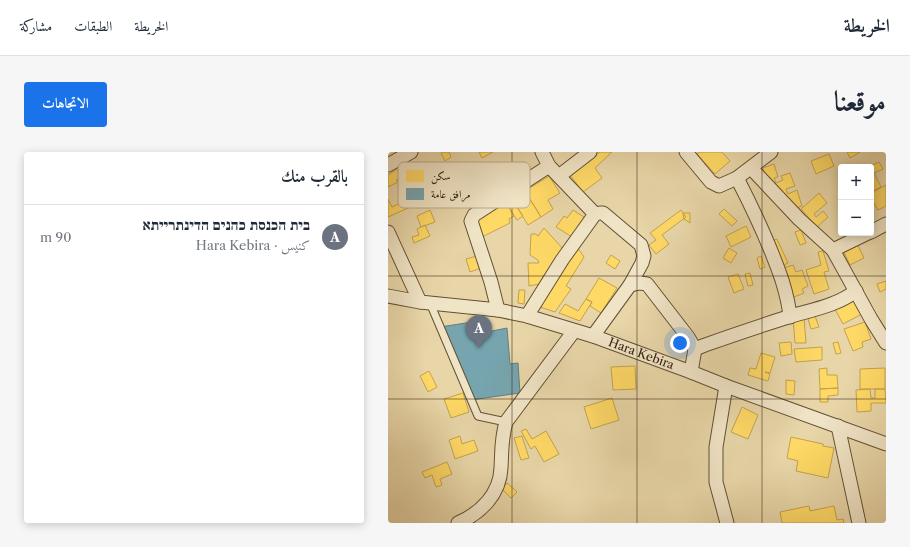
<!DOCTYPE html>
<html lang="ar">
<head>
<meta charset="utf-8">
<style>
  :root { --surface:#fff; --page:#f6f6f7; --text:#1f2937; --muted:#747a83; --line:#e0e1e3; --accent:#1a73e8 }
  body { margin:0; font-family:"Libre Caslon Text",Amiri,"Frank Ruhl Libre",serif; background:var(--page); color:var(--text); direction:rtl }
  .controls { position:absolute; right:12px; top:12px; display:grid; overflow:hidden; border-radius:4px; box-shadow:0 2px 10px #0003 }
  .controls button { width:36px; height:36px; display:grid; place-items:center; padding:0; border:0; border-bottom:1px solid var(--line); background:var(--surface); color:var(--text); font:20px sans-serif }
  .you { position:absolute; left:292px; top:191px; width:14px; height:14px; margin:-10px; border:3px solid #fff; border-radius:50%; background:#1a73e8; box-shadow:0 0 0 6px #1a73e833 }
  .badge { display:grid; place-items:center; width:26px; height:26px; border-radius:50%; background:var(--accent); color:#fff; font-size:13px; font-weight:700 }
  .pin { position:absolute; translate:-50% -33px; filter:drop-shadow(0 1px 2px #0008) }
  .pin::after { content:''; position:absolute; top:21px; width:14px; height:12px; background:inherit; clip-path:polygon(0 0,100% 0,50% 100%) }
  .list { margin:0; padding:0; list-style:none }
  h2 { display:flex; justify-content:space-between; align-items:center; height:52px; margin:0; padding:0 16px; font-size:17px }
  h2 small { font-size:13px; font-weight:400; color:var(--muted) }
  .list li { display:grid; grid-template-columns:26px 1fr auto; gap:12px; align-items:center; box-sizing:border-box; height:64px; padding:0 16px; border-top:1px solid var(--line) }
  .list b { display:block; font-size:15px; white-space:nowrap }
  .list p { margin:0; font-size:13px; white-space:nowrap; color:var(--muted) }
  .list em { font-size:13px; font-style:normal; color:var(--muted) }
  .map { position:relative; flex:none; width:498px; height:371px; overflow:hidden; direction:ltr; border-radius:4px }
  header { display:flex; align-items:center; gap:24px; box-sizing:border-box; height:56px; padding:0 20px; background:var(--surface); border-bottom:1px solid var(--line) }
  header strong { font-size:19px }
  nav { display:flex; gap:22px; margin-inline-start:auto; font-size:14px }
  .intro { display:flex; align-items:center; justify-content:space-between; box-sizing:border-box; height:96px; padding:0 24px }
  h1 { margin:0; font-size:28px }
  .button { padding:10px 18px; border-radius:4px; background:var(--accent); color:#fff; font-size:14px; font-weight:700 }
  main { display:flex; gap:24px; padding:0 24px }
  aside { flex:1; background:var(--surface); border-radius:4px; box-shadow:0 2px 10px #0003 }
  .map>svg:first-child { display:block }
</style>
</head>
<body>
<header>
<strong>الخريطة</strong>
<nav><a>الخريطة</a><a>الطبقات</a><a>مشاركة</a></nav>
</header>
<div class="intro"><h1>موقعنا</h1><a class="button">الاتجاهات</a></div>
<main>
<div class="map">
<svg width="498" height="371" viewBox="0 0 498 371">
  <rect width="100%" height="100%" fill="#e8d6a8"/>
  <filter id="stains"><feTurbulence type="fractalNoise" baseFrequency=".005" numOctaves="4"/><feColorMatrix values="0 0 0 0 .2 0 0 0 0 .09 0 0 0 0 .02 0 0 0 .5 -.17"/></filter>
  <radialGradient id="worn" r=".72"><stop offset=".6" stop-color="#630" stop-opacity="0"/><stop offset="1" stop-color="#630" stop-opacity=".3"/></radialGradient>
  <!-- homes -->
  <path fill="#ffd966" stroke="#c3a24c" d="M55 0H61L63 5 57 9 53 1Z
    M91 0H105L94 6Z
    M212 0H224L207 16 214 26 195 40 182 23Z
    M312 0H334L342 9 327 22 309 2Z
    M459 0H472L462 6Z
    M441 2 446 14 428 22 423 9Z
    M491 10 495 17 486 21 493 35 485 39 483 35V15H480Z
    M386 12 390 25 386 26 388 31 395 28 393 24 402 21 407 34 398 37 400 42 409 38 414 54 405 57 376 20 375 16Z
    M11 16 16 24 8 28 10 30 0 35V23Z
    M161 24 172 41 160 48 165 57 153 65 137 39Z
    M498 33V54L490 58 483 46V41Z
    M23 39 29 52 0 65V47L4 55 19 48 16 42Z
    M137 39 153 65 140 73 124 47Z
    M431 41 439 51 426 62 428 65 435 59 440 65 429 75 413 57Z
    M124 47 135 64 129 68 118 51Z
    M118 51 126 64 121 67 122 71 94 85 87 67Z
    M336 57 349 69 344 74 331 62Z
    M42 58 47 70 33 75 29 64Z
    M185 58 196 65 184 85 168 75 176 64 179 66Z
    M293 58 298 65 274 83 281 92 268 102 261 93 268 88 262 81Z
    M295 61H302V71L296 67Z
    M37 73 42 84 26 91 24 85 31 83 29 77Z
    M358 74 363 85 343 95 338 84Z
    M156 76 176 98 161 123H156L151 132 141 134 140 111H151L150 108 142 103 143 82H148L150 84Z
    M413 78 418 91 412 93 407 80Z
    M389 87 400 111 392 115 381 90Z
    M467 87 476 106 462 113 453 94Z
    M189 95 196 105 178 134 183 137 167 160 149 154Z
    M341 96 349 101 343 111 335 106Z
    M435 99 441 119 436 120 441 137 426 142 418 118 433 113 430 100Z
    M223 103 232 109 227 117 218 111Z
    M89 104 93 116 82 120 78 107Z
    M373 104 377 115 372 117 369 106Z
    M405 113 408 120 414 118 420 134 414 137 416 141 406 145 396 116Z
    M362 121 365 133 360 134 357 122Z
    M350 122 356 137 346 141 340 125Z
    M211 126 229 136 213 161 202 154 204 150 198 147Z
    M498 129V137L492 140 489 132Z
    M131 138H137L136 152 130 151Z
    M461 138 474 162 455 172 442 148Z
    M198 147 204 150 192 169 171 161 177 152 190 159Z
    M427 164 431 175 423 177 420 167Z
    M416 165 418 191H407L405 166Z
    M477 170 483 187 474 190 475 195 465 199 456 177Z
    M403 190 404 202 393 204 391 191Z
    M450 190 453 201 448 202 445 191Z
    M434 195V208L408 210 406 197Z
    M373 201 387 205 382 221 377 220 382 222 380 229 360 223 362 216 368 217Z
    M247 214 248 237 225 238 223 215Z
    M439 216V223H449L450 236 432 237 431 217Z
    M497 216V237H472V217Z
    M41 219 49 235 40 240 32 224Z
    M398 228 407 229 406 243 398 242Z
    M450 236V243L440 244V250H432V237Z
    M482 237 483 246H487V237H497L498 251H483V259L469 260 468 238Z
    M75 241 81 260 63 266 56 247Z
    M224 246 231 268 203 277 196 255Z
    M354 255 370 263 360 287 343 280Z
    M138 277 144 287 158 279 171 302 156 310 147 294 143 297 133 279Z
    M72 284 74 292 86 288 90 299 67 307 61 288Z
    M134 284 141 306 133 308 126 286Z
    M403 285 435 292V294L446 296 440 326 408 319 410 309 399 306Z
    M59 310 64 322 52 327 54 333 48 335 44 323 37 326 34 320Z
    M119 331 129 340 123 346 114 337Z
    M421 354 422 359 446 354 449 368 455 367 456 371H394L392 360Z"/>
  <!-- public -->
  <path fill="#76a5af" stroke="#637e7f" d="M97 168 99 180 119 176 122 212 130 211 132 241 83 248 52 175Z"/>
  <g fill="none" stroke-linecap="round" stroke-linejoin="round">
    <defs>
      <path id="service" d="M42 151 90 264 118 270"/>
      <g id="minor">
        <path d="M154 0 161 14 207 62"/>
        <path d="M298 0 323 30 331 34 349 26 383 0"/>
        <path d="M0 13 23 0"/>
        <path d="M363 16 411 67 445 98 483 167 498 191"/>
        <path d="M171 24 202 0"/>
        <path d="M349 26C366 59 382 93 394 128 398 141 401 152 402 165"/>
        <path d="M0 80 32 150"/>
        <path d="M483 80 498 72"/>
        <path d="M445 98 480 81"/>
        <path d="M242 133 252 131 259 132 300 185 307 197 303 220"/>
        <path id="s1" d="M0 144 32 150 110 158 139 164 205 184 303 220 338 234 498 292"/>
        <path d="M110 158 103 130 83 69 86 63 161 14"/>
        <path d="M139 164 174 108 207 62 212 61H215L253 93 256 104 254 111 242 133 205 184"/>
        <path d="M307 197 317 193C345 183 372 174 400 165 423 158 448 154 468 139"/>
        <path d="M338 234 328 295V330L339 371"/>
        <path d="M450 274 471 371"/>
        <path d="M70 371C93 361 112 342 113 316 114 298 113 288 118 270L186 179"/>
      </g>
    </defs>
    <!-- service casing -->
    <use href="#service" stroke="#635034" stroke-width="9"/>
    <!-- minor casing -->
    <use href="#minor" stroke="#635034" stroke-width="15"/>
    <!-- service -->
    <use href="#service" stroke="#f0e4c6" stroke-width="7"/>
    <!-- minor -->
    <use href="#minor" stroke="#f0e4c6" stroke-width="13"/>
  </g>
  <!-- grid -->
  <path fill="none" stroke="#37230e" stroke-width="1" stroke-opacity="0.55" d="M124 0V371M249 0V371M374 0V371M0 124H498M0 247H498"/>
  <g text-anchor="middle" stroke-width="4" stroke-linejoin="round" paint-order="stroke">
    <!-- street labels -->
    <g font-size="12" fill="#37230e" stroke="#f0e4c6">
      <text dy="4" stroke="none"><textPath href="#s1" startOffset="261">Hara Kebira</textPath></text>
    </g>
  </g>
  <!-- legend -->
  <rect x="10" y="10" width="132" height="46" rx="6" fill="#f0e4c6" stroke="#b8aa8f" stroke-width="1"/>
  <rect x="18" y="18" width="18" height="12" fill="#ffd966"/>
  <rect x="18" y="36" width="18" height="12" fill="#76a5af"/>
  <g font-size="11" fill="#37230e">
    <text x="43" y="28">سكن</text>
    <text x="43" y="46">مرافق عامة</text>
  </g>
  <rect width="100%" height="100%" filter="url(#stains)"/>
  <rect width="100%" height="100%" fill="url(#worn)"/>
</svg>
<div class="controls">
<button>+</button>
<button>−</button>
</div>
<div class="you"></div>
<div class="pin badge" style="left:91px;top:196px;background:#6b7280">A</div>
</div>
<aside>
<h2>بالقرب منك<small></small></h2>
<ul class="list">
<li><span class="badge" style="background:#6b7280">A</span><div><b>בית הכנסת כהנים הדינתרייתא</b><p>كنيس · Hara Kebira</p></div><em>90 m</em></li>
</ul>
</aside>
</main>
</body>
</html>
